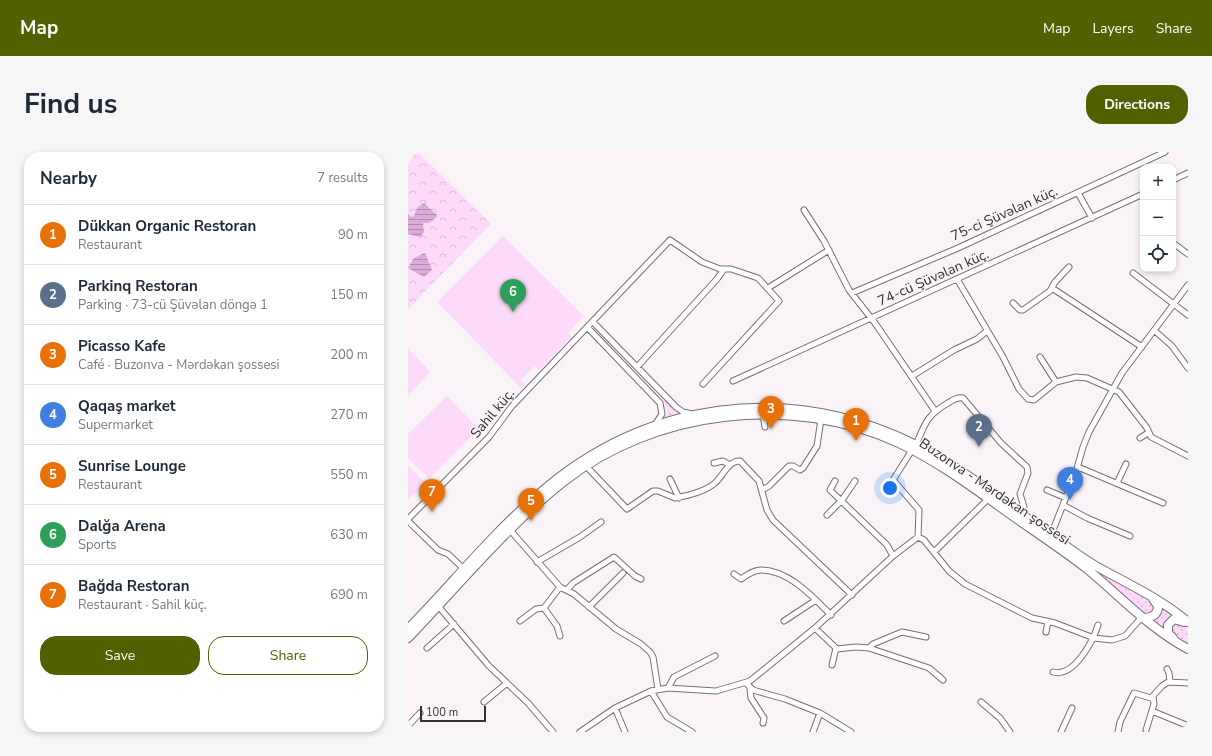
<!DOCTYPE html>
<html lang="en">
<head>
<meta charset="utf-8">
<style>
  :root { --surface:#fff; --page:#f6f6f7; --text:#1f2937; --muted:#747a83; --line:#e0e1e3; --accent:#516001 }
  body { margin:0; font-family:"Nunito Sans",sans-serif; background:var(--page); color:var(--text) }
  .controls { position:absolute; right:12px; top:12px; display:grid; overflow:hidden; border-radius:8px; box-shadow:0 2px 6px #0003 }
  .controls button { width:36px; height:36px; display:grid; place-items:center; padding:0; border:0; border-bottom:1px solid var(--line); background:var(--surface); color:var(--text); font:20px sans-serif }
  .scale { position:absolute; left:12px; bottom:10px; width:66px; box-sizing:border-box; padding-left:4px; border:2px solid #322f32; border-top:0; font-size:11px; line-height:14px; white-space:nowrap; color:#322f32; -webkit-text-stroke:3px #faf4f9; paint-order:stroke }
  .you { position:absolute; left:482px; top:336px; width:14px; height:14px; margin:-10px; border:3px solid #fff; border-radius:50%; background:#1a73e8; box-shadow:0 0 0 6px #1a73e833 }
  .badge { display:grid; place-items:center; width:26px; height:26px; border-radius:50%; background:var(--accent); color:#fff; font-size:13px; font-weight:700 }
  .pin { position:absolute; translate:-50% -33px; filter:drop-shadow(0 1px 2px #0008) }
  .pin::after { content:''; position:absolute; top:21px; width:14px; height:12px; background:inherit; clip-path:polygon(0 0,100% 0,50% 100%) }
  .list { margin:0; padding:0; list-style:none }
  h2 { display:flex; justify-content:space-between; align-items:center; height:52px; margin:0; padding:0 16px; font-size:17px }
  h2 small { font-size:13px; font-weight:400; color:var(--muted) }
  .list li { display:grid; grid-template-columns:26px 1fr auto; gap:12px; align-items:center; box-sizing:border-box; height:60px; padding:0 16px; border-top:1px solid var(--line) }
  .list b { display:block; font-size:15px; white-space:nowrap }
  .list p { margin:0; font-size:13px; white-space:nowrap; color:var(--muted) }
  .list em { font-size:13px; font-style:normal; color:var(--muted) }
  .actions { display:flex; gap:8px; padding:12px 16px }
  .actions a { flex:1; padding:9px 0; border:1px solid var(--accent); border-radius:16px; text-align:center; font-size:14px; color:var(--accent) }
  .actions .main { background:var(--accent); color:#fff }
  .icon { flex:none; width:22px; height:22px; fill:none; stroke:currentColor; stroke-width:2; stroke-linecap:round; stroke-linejoin:round }
  .map { position:relative; flex:none; width:780px; height:580px; overflow:hidden; border-radius:16px }
  header { display:flex; align-items:center; gap:24px; box-sizing:border-box; height:56px; padding:0 20px; background:var(--accent); color:#fff }
  header strong { font-size:19px }
  nav { display:flex; gap:22px; margin-inline-start:auto; font-size:14px }
  .intro { display:flex; align-items:center; justify-content:space-between; box-sizing:border-box; height:96px; padding:0 24px }
  h1 { margin:0; font-size:28px }
  .button { padding:10px 18px; border-radius:16px; background:var(--accent); color:#fff; font-size:14px; font-weight:700 }
  main { display:flex; gap:24px; padding:0 24px }
  aside { flex:1; background:var(--surface); border-radius:16px; box-shadow:0 2px 6px #0003 }
  .map>svg:first-child { display:block }
</style>
</head>
<body>
<header>
<strong>Map</strong>
<nav><a>Map</a><a>Layers</a><a>Share</a></nav>
</header>
<div class="intro"><h1>Find us</h1><a class="button">Directions</a></div>
<main>
<aside>
<h2>Nearby<small>7 results</small></h2>
<ul class="list">
<li><span class="badge" style="background:#e8710a">1</span><div><b>Dükkan Organic Restoran</b><p>Restaurant</p></div><em>90 m</em></li>
<li><span class="badge" style="background:#5c6f8a">2</span><div><b>Parkinq Restoran</b><p>Parking · 73-cü Şüvəlan döngə 1</p></div><em>150 m</em></li>
<li><span class="badge" style="background:#e8710a">3</span><div><b>Picasso Kafe</b><p>Café · Buzonva - Mərdəkan şossesi</p></div><em>200 m</em></li>
<li><span class="badge" style="background:#3f7fe0">4</span><div><b>Qaqaş market</b><p>Supermarket</p></div><em>270 m</em></li>
<li><span class="badge" style="background:#e8710a">5</span><div><b>Sunrise Lounge</b><p>Restaurant</p></div><em>550 m</em></li>
<li><span class="badge" style="background:#2e9e5b">6</span><div><b>Dalğa Arena</b><p>Sports</p></div><em>630 m</em></li>
<li><span class="badge" style="background:#e8710a">7</span><div><b>Bağda Restoran</b><p>Restaurant · Sahil küç.</p></div><em>690 m</em></li>
</ul>
<div class="actions"><a class="main">Save</a><a>Share</a></div>
</aside>
<div class="map">
<svg width="780" height="580" viewBox="0 0 780 580">
  <defs>
    <pattern id="grass-dots" width="8" height="8" patternUnits="userSpaceOnUse"><rect width="8" height="8" fill="#fedafa"/><path d="M2 2h.1M6 6h.1" fill="none" stroke="#dabbd7" stroke-width="1.8" stroke-linecap="round"/></pattern>
    <pattern id="park-crowns" width="20" height="18" patternUnits="userSpaceOnUse"><rect width="20" height="18" fill="#fedafa"/><path d="M2 6a3 3 0 1 1 6 0M12 15a3 3 0 1 1 6 0" fill="none" stroke="#dabbd7"/></pattern>
    <pattern id="water-rules" width="6" height="5" patternUnits="userSpaceOnUse"><rect width="6" height="5" fill="#dda9d8"/><path d="M0 2.5h6" fill="none" stroke="#b48ab0"/></pattern>
  </defs>
  <rect width="100%" height="100%" fill="#faf4f9"/>
  <!-- grass -->
  <path fill="url(#grass-dots)" d="M255 246 273 262 258 267 259 258Z
    M679 413 743 449 747 455 745 461 738 463 734 461Z
    M753 453 769 465 758 481 744 468Z
    M769 470 780 476V492L764 481 763 475Z"/>
  <!-- park -->
  <path fill="url(#park-crowns)" d="M6 0H10L83 72 0 157V6Z"/>
  <!-- pitch -->
  <path fill="#fedafa" d="M95 84 176 164 160 181 164 185 131 218 127 214 113 228 117 232 113 236 29 150Z
    M0 196 21 218V221L0 244Z
    M39 244 71 277 21 327 0 306V282Z
    M0 313 17 331 0 348Z"/>
  <!-- water -->
  <path fill="url(#water-rules)" d="M16 51 29 63V65L21 71H15L16 80 12 85 0 82V53V62L3 65 6 64 9 56Z
    M17 101 24 118 16 125 0 116 6 106Z"/>
  <g fill="none" stroke-linecap="round" stroke-linejoin="round">
    <defs>
      <path id="minor" d="M765 28 780 21
        M670 41 684 66
        M396 58 416 89 441 138 467 171 527 259
        M765 91 780 102
        M725 121 780 163
        M549 127 595 205 611 237 620 247 626 248 648 230 668 225 679 226 711 240 739 276 743 285 780 304
        M360 136 421 98
        M644 136 734 195
        M444 141 550 96 757 0
        M605 151 612 158H615L642 139 647 130 661 115
        M185 170 268 255 275 260 284 262
        M180 176 252 251 254 262 247 273
        M747 179 764 194 780 216
        M632 205 648 230
        M229 215 309 127 316 117
        M504 224 546 198 569 187 579 179
        M325 229 735 42
        M355 262 357 275
        M732 286 740 281
        M508 293C517 271 519 263 540 251 545 248 549 245 555 246L593 291 619 315 620 321 612 342 616 355 613 362
        M504 298 485 328 511 358 510 385
        M306 311 315 309 322 313
        M178 314 219 357 245 339H250L267 346C279 344 298 339 307 331 315 324 321 308 332 309L351 329 359 358 365 368 444 443
        M670 315 755 351
        M262 327 271 346
        M427 329 422 338 479 393 485 404
        M709 331 718 312
        M354 338 361 334 381 314H385L392 318 395 316 409 294 413 267
        M639 338 658 346
        M655 353 679 366 722 384
        M419 363 434 348 447 329
        M0 367 81 285 104 254 262 88 294 110 312 117H323L350 126 371 149 295 232
        M0 369 30 398 40 402 56 417
        M102 378 152 435 166 442 208 477 233 492 242 500 245 505 250 537
        M643 383 668 320 675 295 681 280 714 221 780 133
        M526 400 580 347
        M129 410 172 385 193 370
        M326 422 333 427C339 423 345 418 353 418 381 418 405 445 423 463
        M159 438 165 431 206 405 227 424 233 427
        M31 455 81 514 120 551 145 580
        M181 455 215 421
        M112 469 128 457 136 456
        M376 469 408 448
        M407 476 429 497 448 495 461 496 521 516 535 528
        M638 480 640 470
        M152 484 149 474 136 456 152 435
        M19 496 46 472
        M461 496 465 492 494 480 518 485
        M424 513 428 496
        M759 517 761 521 762 530
        M645 520C666 526 685 489 690 473
        M338 531 345 538 377 547 412 561 443 580
        M260 536 266 525 307 504
        M342 537 343 546 356 566 355 571
        M243 539 259 565 284 580
        M76 550 99 531
        M573 550 592 566 602 580
        M207 556 217 580
        M744 559 778 573
        M0 574 12 561
        M738 578 746 552 745 545
        M172 580 207 556 243 539 260 536 308 539 342 529 407 476 485 404 510 385 516 388 541 419 557 432 624 466 647 471 686 486 704 488 717 484 733 466
        M405 580 412 561
        M653 580 664 556
        M710 580 712 570 726 541 743 546 754 534 760 530 780 531"/>
      <path id="primary" d="M733 466C742 466 750 464 750 454L745 447
        M0 477C44 432 84 382 132 341 238 249 379 230 506 292 555 316 599 352 644 384 658 394 671 404 686 413 718 431 752 446 780 470
        M0 486C50 434 97 376 155 330 248 257 383 242 491 291 533 311 571 340 609 367 632 383 656 399 678 416 712 444 741 476 780 497
        M765 486 760 481V473L766 467 776 470"/>
    </defs>
    <!-- minor casing -->
    <use href="#minor" stroke="#746f73" stroke-width="7"/>
    <!-- primary casing -->
    <use href="#primary" stroke="#746f73" stroke-width="10"/>
    <!-- minor -->
    <use href="#minor" stroke="#fff" stroke-width="5"/>
    <!-- primary -->
    <use href="#primary" stroke="#fff" stroke-width="8"/>
  </g>
  <g text-anchor="middle" stroke-width="3" stroke-linejoin="round" paint-order="stroke">
    <!-- street labels -->
    <g font-size="14" fill="#322f32" stroke="#faf4f9">
      <text transform="translate(596 61) rotate(-24)" y="5">75-ci Şüvəlan küç.</text>
      <text transform="translate(525 125) rotate(-24)" y="5">74-cü Şüvəlan küç.</text>
      <text transform="translate(84 261) rotate(-50)" y="5">Sahil küç.</text>
      <text transform="translate(587 339) rotate(34)" y="5">Buzonva - Mərdəkan şossesi</text>
    </g>
  </g>
</svg>
<div class="controls">
<button>+</button>
<button>−</button>
<button><svg class="icon" aria-label="locate" viewBox="0 0 24 24"><circle cx="12" cy="12" r="6"/><path d="M12 2v4M12 18v4M2 12h4M18 12h4"/></svg></button>
</div>
<div class="scale">100 m</div>
<div class="you"></div>
<div class="pin badge" style="left:448px;top:289px;background:#e8710a">1</div>
<div class="pin badge" style="left:571px;top:295px;background:#5c6f8a">2</div>
<div class="pin badge" style="left:363px;top:277px;background:#e8710a">3</div>
<div class="pin badge" style="left:662px;top:348px;background:#3f7fe0">4</div>
<div class="pin badge" style="left:123px;top:369px;background:#e8710a">5</div>
<div class="pin badge" style="left:105px;top:160px;background:#2e9e5b">6</div>
<div class="pin badge" style="left:24px;top:360px;background:#e8710a">7</div>
</div>
</main>
</body>
</html>
